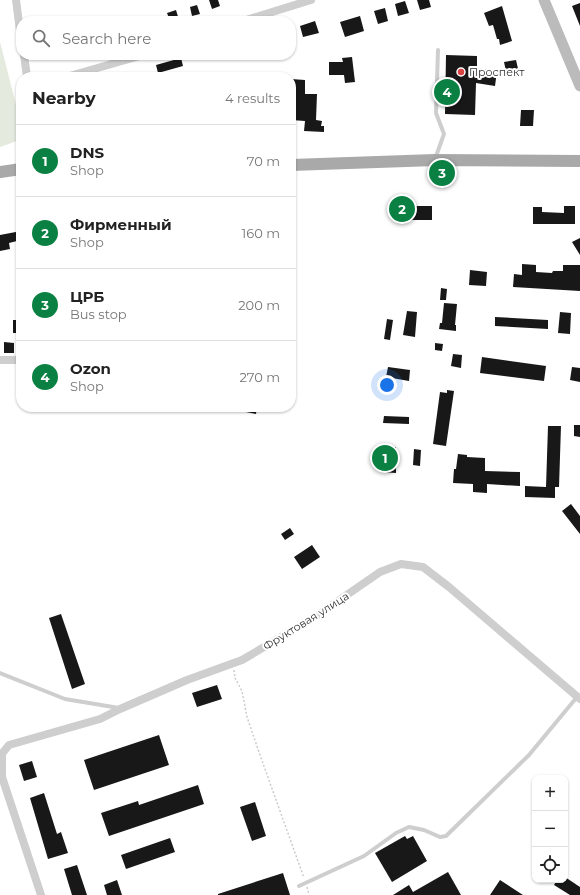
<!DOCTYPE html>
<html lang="en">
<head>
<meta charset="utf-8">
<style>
  :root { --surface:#fff; --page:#f2f2f2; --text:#222; --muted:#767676; --line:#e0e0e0; --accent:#0b8043 }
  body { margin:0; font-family:Montserrat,sans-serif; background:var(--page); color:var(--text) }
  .controls { position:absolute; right:12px; bottom:12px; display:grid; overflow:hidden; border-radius:8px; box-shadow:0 1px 3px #0004 }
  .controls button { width:36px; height:36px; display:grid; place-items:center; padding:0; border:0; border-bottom:1px solid var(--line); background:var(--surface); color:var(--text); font:20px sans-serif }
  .you { position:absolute; left:387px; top:385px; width:14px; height:14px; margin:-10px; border:3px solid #fff; border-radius:50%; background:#1a73e8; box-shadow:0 0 0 6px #1a73e833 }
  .badge { display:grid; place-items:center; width:26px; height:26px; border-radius:50%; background:var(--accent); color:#fff; font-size:13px; font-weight:700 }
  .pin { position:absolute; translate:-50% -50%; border:2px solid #fff; box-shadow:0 1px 4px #0006 }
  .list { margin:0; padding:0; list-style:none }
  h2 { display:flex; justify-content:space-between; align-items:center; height:52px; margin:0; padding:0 16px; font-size:17px }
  h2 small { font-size:13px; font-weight:400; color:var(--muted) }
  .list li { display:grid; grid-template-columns:26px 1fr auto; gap:12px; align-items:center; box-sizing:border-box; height:72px; padding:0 16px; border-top:1px solid var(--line) }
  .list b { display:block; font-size:15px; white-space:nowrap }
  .list p { margin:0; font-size:13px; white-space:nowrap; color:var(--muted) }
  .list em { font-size:13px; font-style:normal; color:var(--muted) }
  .icon { flex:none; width:22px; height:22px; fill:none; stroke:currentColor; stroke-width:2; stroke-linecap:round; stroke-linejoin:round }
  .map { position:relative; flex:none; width:580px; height:895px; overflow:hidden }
  .search { position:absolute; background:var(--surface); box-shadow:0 1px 3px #0004; left:16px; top:16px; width:280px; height:44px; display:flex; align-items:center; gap:10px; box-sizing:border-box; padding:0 14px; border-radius:16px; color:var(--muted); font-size:15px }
  .panel { position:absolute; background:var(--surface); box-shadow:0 1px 3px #0004; left:16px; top:72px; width:280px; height:340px; border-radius:16px }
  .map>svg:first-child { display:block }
</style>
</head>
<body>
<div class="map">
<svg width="580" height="895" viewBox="0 0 580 895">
  <rect width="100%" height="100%" fill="#fff"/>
  <!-- green -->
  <path fill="#e4eade" d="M0 42 21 124V134L17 141 0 147Z"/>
  <!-- building -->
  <path fill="#181818" d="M209 0H218L220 6 212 9Z
    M417 0H429L431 7 420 10Z
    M405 1 409 13 398 16 395 4Z
    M580 3V26L572 6Z
    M197 5 200 14 192 16 190 7Z
    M502 6 512 41 500 45 499 39H497L493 25 489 26 484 13Z
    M385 8 388 21 378 24 374 11Z
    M176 10 179 20 170 21 167 13Z
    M360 16 364 31 345 37 340 22Z
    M315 21 319 33 303 37 300 26Z
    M446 55 477 56V68L497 71 495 86 476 83 475 115 445 114Z
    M352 57 355 82 345 83 344 75H329V62H343L342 58Z
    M181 58 183 66 158 73 156 65Z
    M516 60 519 73 507 76 504 62Z
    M291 79 305 80V94H317L316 120 322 121 321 126H324V132L304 131 305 121 291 120Z
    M521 110H534L533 126H520Z
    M399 206H432V220H399Z
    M564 206H575V224H533V207H542V212L564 213Z
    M21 231V240L9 243 10 249 0 251V235Z
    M580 238V255L572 242Z
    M522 264 536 265V272L552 273 553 271H563V265H580V291L513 287 514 274 522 275Z
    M470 270 487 272 486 286 469 285Z
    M441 288 447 289 446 300H440Z
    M444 303 457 304 455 325H456V331L439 329 440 323H442Z
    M407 311 417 312 415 337 403 335Z
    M560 312 571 313 570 334 558 333Z
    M495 317 548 320V329L495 326Z
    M387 319 393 320 390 340 384 339Z
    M13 320H20L19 333H13Z
    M4 342 14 343V353H4Z
    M435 343 443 344 442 351 435 350Z
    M453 354 462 355 461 368 451 366Z
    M482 357 546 366 544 381 480 373Z
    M388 367 410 370 409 381 386 377Z
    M572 367 580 368V382L570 380Z
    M447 390 454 391 446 446 433 444 440 392 447 393Z
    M236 407H257L256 414 236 410Z
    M384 416 409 417V424L383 423Z
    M574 425H580V437L574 436Z
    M548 426H561L559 487H555V498L525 497V486L546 487Z
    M382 447H396V473L382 472Z
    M414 449 421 450 420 466 413 465Z
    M458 454 467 455V457L485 458V471L520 472V486L487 484V493L473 492V484L453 483 454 469H456Z
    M571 504 580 516V534L562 511Z
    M290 528 294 534 285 540 281 534Z
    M312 545 320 557 302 569 294 557Z
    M61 614 85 684 72 689 49 618Z
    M217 685 222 699 197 707 192 693Z
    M159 735 169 765 94 790 84 760Z
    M32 761 37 777 24 781 19 765Z
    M198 785 204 804 109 836 101 813 138 801 139 805Z
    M44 793 57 834 61 832 68 853 48 859 30 798Z
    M255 802 266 836 252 841 240 807Z
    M405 836 407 839 413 836 427 861 392 882 375 853Z
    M170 838 175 852 126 869 121 855Z
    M77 865 87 895H72L64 869Z
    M448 872 461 895H393L409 885 413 892Z
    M283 873 290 895H218V894Z
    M565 877 580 887V895H570L554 885 557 880H565Z
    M117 880 122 895H107L104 885Z
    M500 880 523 895H490Z"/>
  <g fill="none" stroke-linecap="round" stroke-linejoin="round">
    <!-- path -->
    <path stroke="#cbcbcb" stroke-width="1.5" stroke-dasharray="2 2" stroke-linecap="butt" d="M234 670 235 678 242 691 247 717 260 755 304 878
      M307 887 309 895"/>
    <!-- service -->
    <path stroke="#cecece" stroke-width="4" d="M435 159 444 134 436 113 438 50
      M0 673 65 699 119 708
      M299 886 364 856 396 833 409 827 424 830 440 837 446 836 529 755 577 697"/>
    <!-- minor -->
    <path stroke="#cecece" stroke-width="8" d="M16 0 21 39
      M243 21 311 0
      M24 55 27 77
      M66 77 143 55
      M0 360H21
      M2 754V777L41 895
      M0 756 9 745 100 719 120 709 187 680 242 660 312 619 380 572 401 564 423 567 449 587 580 699"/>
    <!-- secondary -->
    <path stroke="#bbb" stroke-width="11" d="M544 0 580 86"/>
    <!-- primary -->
    <path stroke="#a9a9a9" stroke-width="12" d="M291 165 435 160 580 161
      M0 172 21 169"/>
  </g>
  <!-- markers -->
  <circle fill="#d94346" stroke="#fff" stroke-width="1.5" cx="461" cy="72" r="4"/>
  <g text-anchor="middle" stroke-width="4" stroke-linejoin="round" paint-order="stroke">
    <!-- poi labels -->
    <g font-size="11" fill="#313131" stroke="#fff" text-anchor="start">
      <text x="469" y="76">Проспект</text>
    </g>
    <!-- street labels -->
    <g font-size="11" fill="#313131" stroke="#fff">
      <text transform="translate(306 621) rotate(-32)" y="4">Фруктовая улица</text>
    </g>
  </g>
</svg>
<div class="controls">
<button>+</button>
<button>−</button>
<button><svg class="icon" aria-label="locate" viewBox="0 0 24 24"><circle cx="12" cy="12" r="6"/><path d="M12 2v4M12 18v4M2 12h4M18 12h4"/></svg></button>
</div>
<div class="you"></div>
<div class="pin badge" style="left:385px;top:458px">1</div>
<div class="pin badge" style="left:402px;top:209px">2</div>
<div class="pin badge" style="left:442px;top:173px">3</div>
<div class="pin badge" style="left:447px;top:92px">4</div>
<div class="search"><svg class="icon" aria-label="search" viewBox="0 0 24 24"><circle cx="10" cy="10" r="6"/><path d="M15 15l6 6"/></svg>Search here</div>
<section class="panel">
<h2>Nearby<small>4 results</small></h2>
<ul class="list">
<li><span class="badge">1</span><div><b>DNS</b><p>Shop</p></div><em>70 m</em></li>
<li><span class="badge">2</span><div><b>Фирменный</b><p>Shop</p></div><em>160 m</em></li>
<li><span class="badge">3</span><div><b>ЦРБ</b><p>Bus stop</p></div><em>200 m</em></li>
<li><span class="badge">4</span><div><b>Ozon</b><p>Shop</p></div><em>270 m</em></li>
</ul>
</section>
</div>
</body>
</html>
